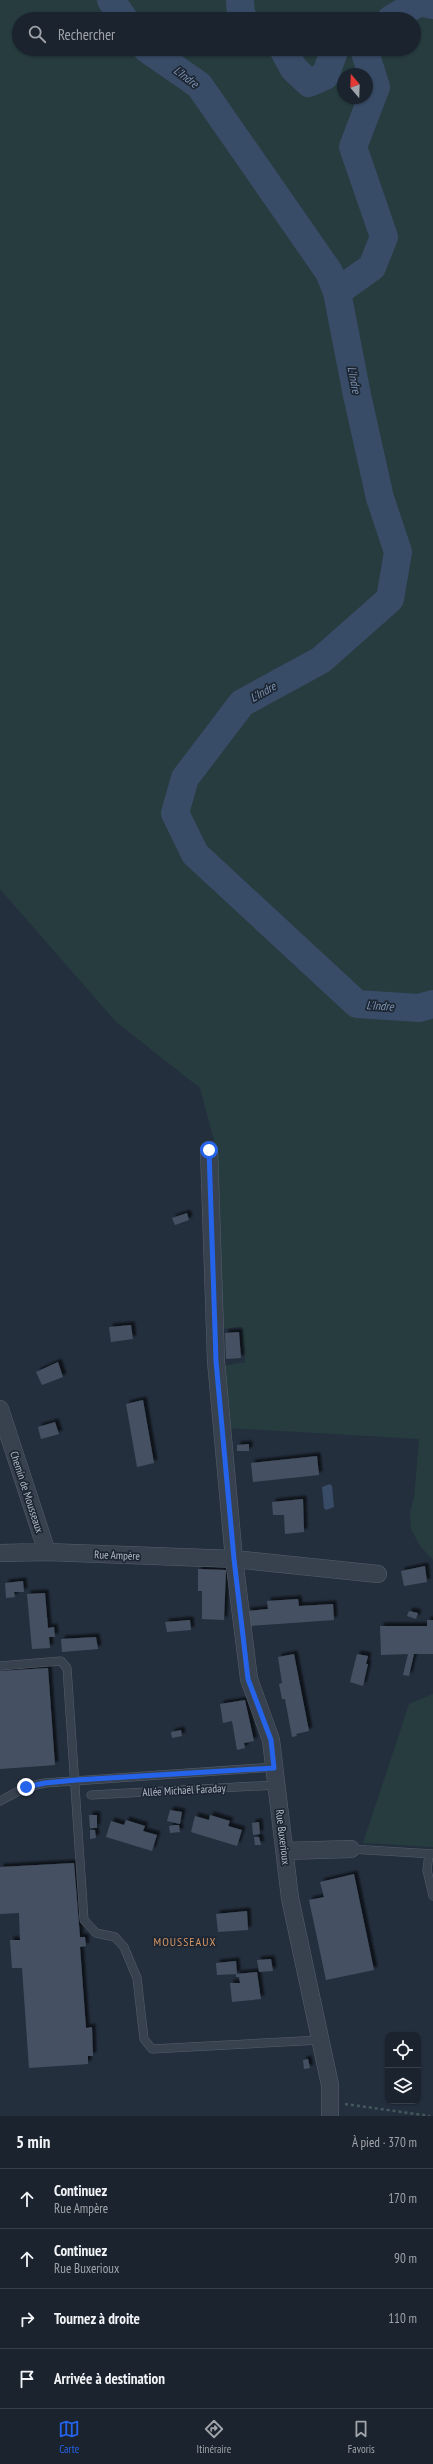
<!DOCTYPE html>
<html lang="fr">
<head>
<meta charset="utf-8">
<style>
  :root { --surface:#1b232e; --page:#282f3a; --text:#f1f3f6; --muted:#a0a4aa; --line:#39404a; --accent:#2563eb }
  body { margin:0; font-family:"PT Sans Narrow",sans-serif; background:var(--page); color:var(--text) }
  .controls { position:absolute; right:12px; bottom:12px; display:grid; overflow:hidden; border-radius:8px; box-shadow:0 1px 3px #0004 }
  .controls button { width:36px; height:36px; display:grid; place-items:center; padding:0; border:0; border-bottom:1px solid var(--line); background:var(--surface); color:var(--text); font:20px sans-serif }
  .compass { position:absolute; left:337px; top:68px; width:36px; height:36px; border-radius:50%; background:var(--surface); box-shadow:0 1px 3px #0004; rotate:341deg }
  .stop { position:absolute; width:12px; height:12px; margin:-9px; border:3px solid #2563eb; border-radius:50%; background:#fff }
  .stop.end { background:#2563eb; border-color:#fff; box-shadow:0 1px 4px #0008 }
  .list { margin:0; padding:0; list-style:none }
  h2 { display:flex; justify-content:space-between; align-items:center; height:52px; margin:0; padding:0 16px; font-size:17px }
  h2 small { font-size:13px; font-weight:400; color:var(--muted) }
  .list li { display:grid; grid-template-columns:26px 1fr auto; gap:12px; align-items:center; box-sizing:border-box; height:60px; padding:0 16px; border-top:1px solid var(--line) }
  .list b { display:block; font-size:15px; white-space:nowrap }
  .list p { margin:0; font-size:13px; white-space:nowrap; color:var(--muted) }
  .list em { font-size:13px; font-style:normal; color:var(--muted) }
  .icon { flex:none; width:22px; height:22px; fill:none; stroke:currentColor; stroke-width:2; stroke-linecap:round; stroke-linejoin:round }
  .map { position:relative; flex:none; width:433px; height:2116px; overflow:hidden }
  .search { position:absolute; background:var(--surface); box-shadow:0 1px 3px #0004; left:12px; right:12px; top:12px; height:44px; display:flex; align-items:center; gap:10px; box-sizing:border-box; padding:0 14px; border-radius:22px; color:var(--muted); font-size:15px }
  .sheet { height:292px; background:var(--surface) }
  nav { display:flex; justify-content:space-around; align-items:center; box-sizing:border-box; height:56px; border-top:1px solid var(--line); background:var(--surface); font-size:11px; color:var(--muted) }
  nav a { display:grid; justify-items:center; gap:2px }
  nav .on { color:var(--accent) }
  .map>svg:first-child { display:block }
</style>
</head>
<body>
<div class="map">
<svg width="433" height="2116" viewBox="0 0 433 2116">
  <defs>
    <filter id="shadow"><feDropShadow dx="3.5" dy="-3.5" stdDeviation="1" flood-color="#0009"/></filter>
  </defs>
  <rect width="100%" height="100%" fill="#242f3e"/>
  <!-- green -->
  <path fill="#263c3f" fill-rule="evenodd" d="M0 0H433V1560L420 1546 411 1529 410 1512 414 1498 419 1439 226 1428 223 1366 245 1362 242 1327 220 1329 217 1152 200 1088 116 1022 0 889ZM19 19H414V49H19ZM343 74H367V98H343Z
    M433 1694V1847L363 1843 409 1704Z"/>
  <!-- water -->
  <path fill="#394c67" d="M330 1484 332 1486 334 1507 326 1510 324 1508 322 1487Z"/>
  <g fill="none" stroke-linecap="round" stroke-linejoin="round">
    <!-- river -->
    <path stroke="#394c67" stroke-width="28" d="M111 0 124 19
      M240 0 241 17 244 19
      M391 19 420 2 433 5
      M147 49 199 85 329 272 337 292 357 395 380 498 398 552 390 599 321 660 242 703 185 778 175 813 195 854 357 1004 419 1008 433 1004
      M283 49 294 69 309 83 325 76 335 49
      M337 292 372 267 384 237 353 147 376 87 364 49"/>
  </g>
  <!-- building -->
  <path fill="#455162" filter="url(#shadow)" d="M187 1213 189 1220 175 1225 172 1218Z
    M131 1325 133 1339 111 1342 109 1327Z
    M239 1332 241 1358 226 1359 225 1333Z
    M58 1362 63 1377 42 1385 36 1372Z
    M143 1400 154 1463 137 1467 126 1404Z
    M55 1422 59 1434 41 1439 38 1427Z
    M249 1444V1451H237V1445Z
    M317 1456 319 1475 253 1482 251 1463Z
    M303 1499 304 1532 285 1534 284 1515H273L272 1502Z
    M425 1566 427 1582 404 1586 401 1571Z
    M198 1569 226 1570 224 1620 202 1619V1591H198Z
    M23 1581 24 1592H14L15 1597 6 1598 5 1583Z
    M45 1593 48 1628 54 1627 55 1637H49L50 1648 32 1649 27 1594Z
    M298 1599 299 1606 333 1604 334 1620 249 1626 247 1611 268 1609 267 1601Z
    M409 1611 418 1613 416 1619 407 1616Z
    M190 1620 191 1630 167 1632 165 1622Z
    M427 1620H433V1654H414L409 1676 403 1675 408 1654 381 1655 380 1626H427Z
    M96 1637 98 1649 62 1652 61 1639Z
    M294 1654 309 1731 296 1734 297 1736 292 1737 285 1699H282L279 1684 282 1683 278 1657Z
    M357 1654 368 1656 366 1664H368L363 1686 350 1682Z
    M48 1668 55 1765 0 1769V1671Z
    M245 1700 254 1741 244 1743 245 1748 237 1750 232 1721 223 1723 220 1704Z
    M181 1730 182 1736 172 1738 171 1732Z
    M170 1810 182 1812 180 1824 167 1821Z
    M89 1815H97V1828H90Z
    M210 1815 230 1821 228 1826 242 1830 237 1846 191 1832 195 1816 209 1820Z
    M126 1820 145 1826 143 1831 157 1835 152 1851 106 1837 111 1821 124 1825Z
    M259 1822 260 1834 253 1835 252 1823Z
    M174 1825H179L180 1832 170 1833 169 1826Z
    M90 1830H95L96 1838 90 1839Z
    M254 1837H259L261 1845H255Z
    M74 1863 80 1937H85L86 1946 80 1947 86 2028 92 2027 93 2056H88V2064L29 2068 22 1968H12L10 1940H20L19 1913 0 1914V1867Z
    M354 1874 374 1970 326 1980 309 1900 324 1897 320 1882Z
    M247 1911 248 1930 218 1932 216 1914Z
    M271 1959 273 1971 259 1972 257 1960Z
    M236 1961 237 1974 217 1975 216 1963Z
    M257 1972 261 1999 232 2002 230 1983H240L239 1977H236V1974Z
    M308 2059 310 2068 304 2069 303 2060Z"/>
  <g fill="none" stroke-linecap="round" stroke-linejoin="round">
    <defs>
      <path id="service" d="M0 1666 61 1661 67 1668 84 1920 96 1933 115 1937 124 1947 137 1978 144 2039 152 2049 321 2040
        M91 1795 276 1785
        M0 1801 26 1787 45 1783 274 1767
        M351 1849 433 1854
        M429 1854 427 1870 433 1896"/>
      <path id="minor" d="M209 1150 216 1361 234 1559 249 1679 271 1740 290 1898 330 2085V2116
        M0 1409 47 1552
        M0 1553 47 1552 234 1559 378 1574
        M285 1851 351 1849"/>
    </defs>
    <!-- service casing -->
    <use href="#service" stroke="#565f6c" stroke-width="9"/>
    <!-- minor casing -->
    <use href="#minor" stroke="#565f6c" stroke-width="18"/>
    <!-- path -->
    <path stroke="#44595c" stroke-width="2.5" stroke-dasharray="3 3" stroke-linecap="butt" d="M345 2104 430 2116"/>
    <!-- service -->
    <use href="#service" stroke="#38414e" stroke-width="8"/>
    <!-- minor -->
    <use href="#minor" stroke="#38414e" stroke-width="17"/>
  </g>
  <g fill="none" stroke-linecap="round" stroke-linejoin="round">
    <!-- route -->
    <path stroke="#2563eb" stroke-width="5" d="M26 1787 45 1783 76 1780 274 1768 271 1740 248 1679 234 1559 216 1361 209 1150"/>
  </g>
  <g text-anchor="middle" stroke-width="3.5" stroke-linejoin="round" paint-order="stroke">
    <!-- street labels -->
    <g font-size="11" fill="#b4bcc9" stroke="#1d2633">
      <text transform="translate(27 1492) rotate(72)" y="4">Chemin de Mousseaux</text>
      <text transform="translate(117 1555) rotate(2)" y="4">Rue Ampère</text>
      <text transform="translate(184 1790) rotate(-3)" y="4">Allée Michaël Faraday</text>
      <text transform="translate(283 1837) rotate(83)" y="4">Rue Buxerioux</text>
    </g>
    <!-- water labels -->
    <g font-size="12" font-style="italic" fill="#7c92b1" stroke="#1d2633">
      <text transform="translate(186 77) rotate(37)" y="4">L'Indre</text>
      <text transform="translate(354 380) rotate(79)" y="4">L'Indre</text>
      <text transform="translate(263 692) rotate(-29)" y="4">L'Indre</text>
      <text transform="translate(380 1006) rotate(3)" y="4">L'Indre</text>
    </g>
    <!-- neighbourhood labels -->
    <g font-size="12" letter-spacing="1" fill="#d59563" stroke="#1d2633">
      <text x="185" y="1946">MOUSSEAUX</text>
    </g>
  </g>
</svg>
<div class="controls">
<button><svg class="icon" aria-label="locate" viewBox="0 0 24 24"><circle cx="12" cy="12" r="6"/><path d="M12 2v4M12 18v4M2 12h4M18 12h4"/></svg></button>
<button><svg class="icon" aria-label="layers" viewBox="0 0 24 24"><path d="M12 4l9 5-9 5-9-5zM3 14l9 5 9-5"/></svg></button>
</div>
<svg class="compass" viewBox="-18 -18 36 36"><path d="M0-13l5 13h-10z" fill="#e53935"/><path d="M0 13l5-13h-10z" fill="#a0a4aa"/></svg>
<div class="stop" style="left:209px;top:1150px"></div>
<div class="stop end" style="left:26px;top:1787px"></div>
<div class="search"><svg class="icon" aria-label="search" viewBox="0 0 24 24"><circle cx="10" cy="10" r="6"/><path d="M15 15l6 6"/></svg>Rechercher</div>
</div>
<section class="sheet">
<h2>5 min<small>À pied · 370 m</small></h2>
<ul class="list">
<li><svg class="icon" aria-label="ahead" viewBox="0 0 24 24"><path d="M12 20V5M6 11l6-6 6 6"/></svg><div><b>Continuez</b><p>Rue Ampère</p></div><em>170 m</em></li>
<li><svg class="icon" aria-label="ahead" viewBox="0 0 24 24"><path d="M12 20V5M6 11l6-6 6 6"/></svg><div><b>Continuez</b><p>Rue Buxerioux</p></div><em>90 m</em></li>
<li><svg class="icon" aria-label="right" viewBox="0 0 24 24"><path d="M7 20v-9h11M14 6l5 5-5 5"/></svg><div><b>Tournez à droite</b></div><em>110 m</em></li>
<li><svg class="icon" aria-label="arrive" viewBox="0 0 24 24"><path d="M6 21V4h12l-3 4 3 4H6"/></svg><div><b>Arrivée à destination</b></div></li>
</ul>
</section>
<nav>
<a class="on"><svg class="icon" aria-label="map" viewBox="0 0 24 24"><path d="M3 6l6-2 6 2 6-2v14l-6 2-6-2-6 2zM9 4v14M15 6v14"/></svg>Carte</a>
<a><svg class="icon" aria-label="directions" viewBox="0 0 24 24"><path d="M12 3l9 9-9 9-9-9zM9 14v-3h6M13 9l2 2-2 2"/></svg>Itinéraire</a>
<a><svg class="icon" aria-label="saved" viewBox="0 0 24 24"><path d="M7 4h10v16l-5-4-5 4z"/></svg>Favoris</a>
</nav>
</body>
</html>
